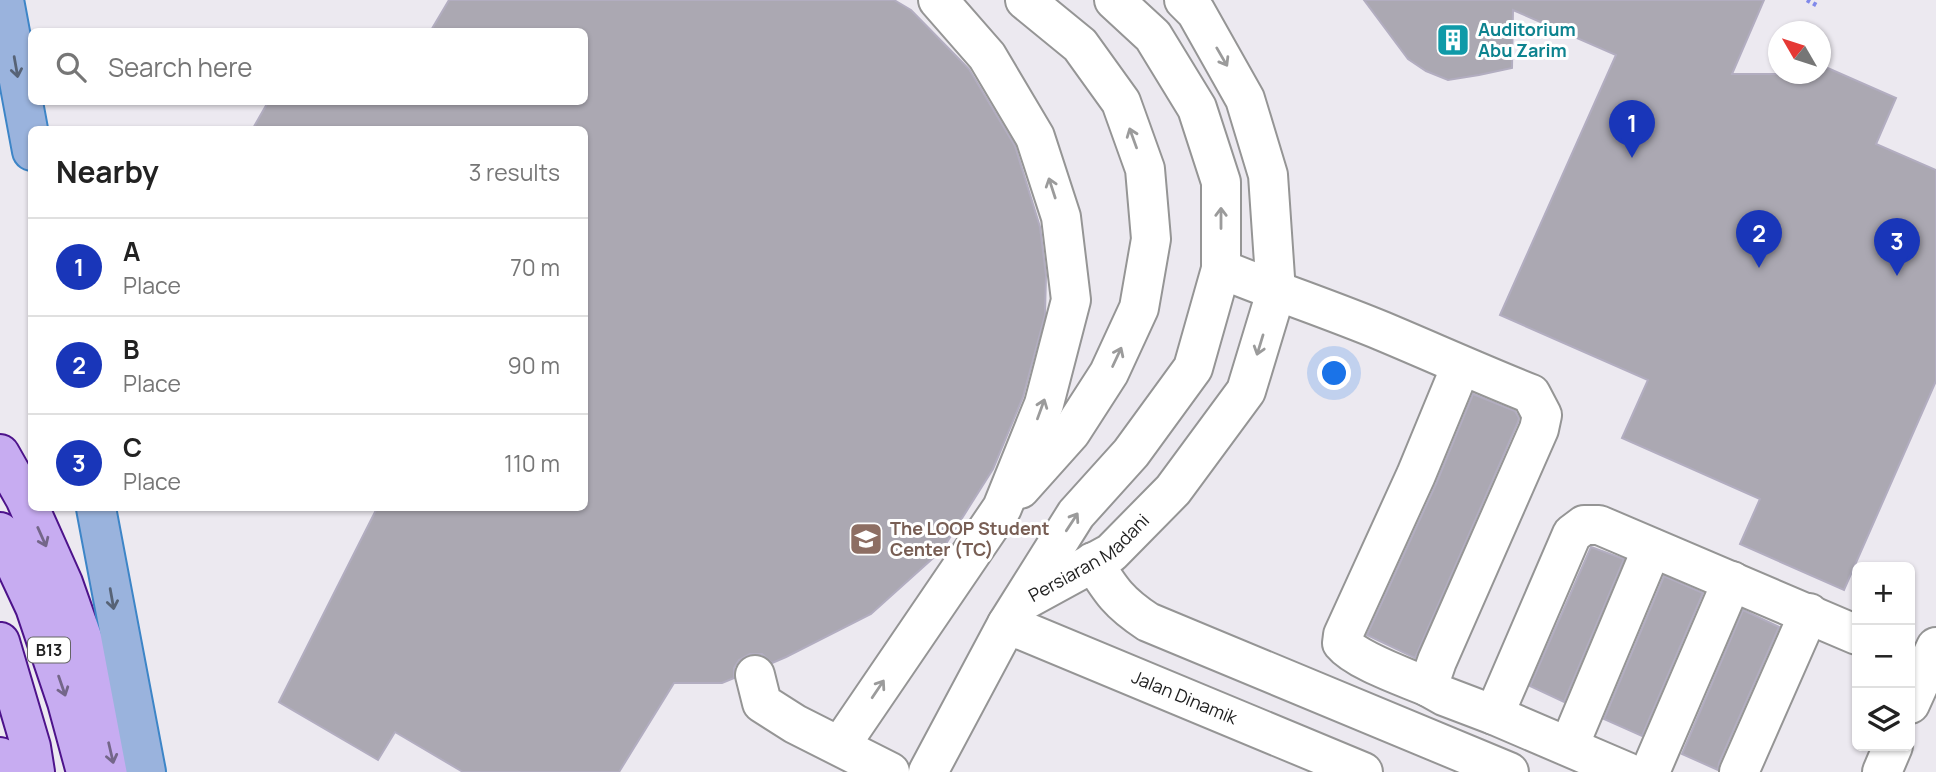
<!DOCTYPE html>
<html lang="en">
<head>
<meta charset="utf-8">
<style>
  :root { --surface:#fff; --page:#f6f6f6; --text:#222; --muted:#767676; --line:#e0e0e0; --accent:#1936b9 }
  body { margin:0; font-family:Manrope,sans-serif; background:var(--page); color:var(--text) }
  .controls { position:absolute; right:21px; bottom:21px; display:grid; overflow:hidden; border-radius:10px; box-shadow:0 2px 5px #0004 }
  .controls button { width:63px; height:63px; display:grid; place-items:center; padding:0; border:0; border-bottom:2px solid var(--line); background:var(--surface); color:var(--text); font:35px sans-serif }
  .compass { position:absolute; left:1768px; top:21px; width:63px; height:63px; border-radius:50%; background:var(--surface); box-shadow:0 2px 5px #0004; rotate:309deg }
  .you { position:absolute; left:1335px; top:374px; width:24px; height:24px; margin:-18px; border:5px solid #fff; border-radius:50%; background:#1a73e8; box-shadow:0 0 0 10px #1a73e833 }
  .badge { display:grid; place-items:center; width:46px; height:46px; border-radius:50%; background:var(--accent); color:#fff; font-size:23px; font-weight:700 }
  .pin { position:absolute; translate:-50% -58px; filter:drop-shadow(0 2px 4px #0008) }
  .pin::after { content:''; position:absolute; top:37px; width:24px; height:21px; background:inherit; clip-path:polygon(0 0,100% 0,50% 100%) }
  .list { margin:0; padding:0; list-style:none }
  h2 { display:flex; justify-content:space-between; align-items:center; height:91px; margin:0; padding:0 28px; font-size:30px }
  h2 small { font-size:23px; font-weight:400; color:var(--muted) }
  .list li { display:grid; grid-template-columns:46px 1fr auto; gap:21px; align-items:center; box-sizing:border-box; height:98px; padding:0 28px; border-top:2px solid var(--line) }
  .list b { display:block; font-size:26px; white-space:nowrap }
  .list p { margin:0; font-size:23px; white-space:nowrap; color:var(--muted) }
  .list em { font-size:23px; font-style:normal; color:var(--muted) }
  .icon { flex:none; width:38px; height:38px; fill:none; stroke:currentColor; stroke-width:2; stroke-linecap:round; stroke-linejoin:round }
  .map { position:relative; flex:none; width:1936px; height:772px; overflow:hidden }
  .search { position:absolute; background:var(--surface); box-shadow:0 2px 5px #0004; left:28px; top:28px; width:560px; height:77px; display:flex; align-items:center; gap:18px; box-sizing:border-box; padding:0 24px; border-radius:10px; color:var(--muted); font-size:26px }
  .panel { position:absolute; background:var(--surface); box-shadow:0 2px 5px #0004; left:28px; top:126px; width:560px; height:385px; border-radius:10px }
  .map>svg:first-child { display:block }
</style>
</head>
<body>
<div class="map">
<svg width="1936" height="772" viewBox="0 0 1936 772">
  <rect width="100%" height="100%" fill="#ece9f0"/>
  <!-- building -->
  <path fill="#aba8b2" stroke="#b2adc0" stroke-width="2" d="M449 0H894L911 10 969 69 1015 146 1040 227 1046 275 1045 315 1023 397 993 469 942 550 871 614 786 657 772 663 762 654H750L739 660 734 668V678L722 683H674L619 772H463L395 732 378 760 279 702 377 508H584V130H252L268 102H584V32H430Z
    M1364 0H1764L1732 74H1821V65L1896 98 1876 144 1936 170V381L1844 590 1740 544 1760 499 1622 438 1648 380 1500 315 1616 55 1513 10 1512 68 1479 75 1448 80 1426 71 1408 59Z
    M1473 394 1515 411 1519 418 1518 422 1415 658 1367 635 1436 484Z
    M1591 547 1624 559 1564 702 1530 686Z
    M1664 576 1703 593 1642 736 1604 719Z
    M1743 610 1779 627 1719 763 1718 770 1682 754Z"/>
  <g fill="none" stroke-linecap="round" stroke-linejoin="round">
    <defs>
      <g id="minor">
        <path d="M1221 269C1274 291 1329 309 1382 331 1432 352 1481 374 1531 394L1542 415 1539 429 1437 661 1428 687 1444 696 1494 715"/>
        <path d="M1020 489 1071 432 1109 373 1139 308 1151 239 1145 169 1121 102 1080 45 1025 0"/>
        <path d="M1093 562C1111 591 1119 603 1148 622L1509 772"/>
        <path id="s1" d="M1025 600 1111 553 1173 490 1246 391 1276 292 1268 175 1245 99 1196 12 1184 0"/>
        <path id="s2" d="M1007 624 1363 772"/>
        <path d="M755 675 762 703 795 724 890 772"/>
        <path d="M1428 687C1405 677 1357 661 1342 643L1343 635 1416 475 1461 366"/>
        <path d="M1910 704 1936 647"/>
        <path d="M840 746 1002 508 1044 404 1071 300 1061 217 1035 137 987 56 938 0"/>
        <path d="M1569 746 1652 548"/>
        <path d="M928 772 1007 624 1076 514 1131 453 1193 368 1221 269V182L1197 108 1153 36 1114 0"/>
        <path d="M1627 772 1494 715 1572 534 1584 525H1599L1857 635"/>
        <path d="M1650 772 1732 581"/>
        <path d="M1739 772 1809 613"/>
        <path d="M1882 772 1893 746"/>
      </g>
      <path id="major" d="M0 454 25 498 63 583 90 660 115 772
        M0 532 35 607 67 702 86 772
        M0 642 31 747 35 772
        M0 757 4 772"/>
      <path id="highway" d="M4 0 32 151
        M96 508 146 772"/>
    </defs>
    <!-- minor casing -->
    <use href="#minor" stroke="#959595" stroke-width="42"/>
    <!-- major casing -->
    <use href="#major" stroke="#4d138b" stroke-width="42"/>
    <!-- highway casing -->
    <use href="#highway" stroke="#3d85c7" stroke-width="42"/>
    <!-- path -->
    <path stroke="#8089ea" stroke-width="4.5" stroke-dasharray="3.5 3.5" stroke-linecap="butt" d="M1807 0 1818 6"/>
    <!-- minor -->
    <use href="#minor" stroke="#fff" stroke-width="38"/>
    <!-- major -->
    <use href="#major" stroke="#c7acf1" stroke-width="38"/>
    <!-- highway -->
    <use href="#highway" stroke="#9ab3dd" stroke-width="38"/>
  </g>
  <!-- one-way arrows -->
  <defs><path id="oneway-shaft" d="M-6 0H5M1.5-3L5.5 0L1.5 3" fill="none" stroke-width="1.6" stroke-linecap="round" stroke-linejoin="round" transform="scale(1.75)"/></defs>
  <g stroke="#9b9b9b">
    <use href="#oneway-shaft" transform="translate(1222 57) rotate(60)"/>
    <use href="#oneway-shaft" transform="translate(1133 138) rotate(-110)"/>
    <use href="#oneway-shaft" transform="translate(1052 188) rotate(-108)"/>
    <use href="#oneway-shaft" transform="translate(1221 218) rotate(-90)"/>
    <use href="#oneway-shaft" transform="translate(1260 345) rotate(107)"/>
    <use href="#oneway-shaft" transform="translate(1117 357) rotate(-65)"/>
    <use href="#oneway-shaft" transform="translate(1041 409) rotate(-70)"/>
    <use href="#oneway-shaft" transform="translate(1072 522) rotate(-57)"/>
    <use href="#oneway-shaft" transform="translate(878 689) rotate(-56)"/>
  </g>
  <g stroke="#576376">
    <use href="#oneway-shaft" transform="translate(16 67) rotate(80)"/>
    <use href="#oneway-shaft" transform="translate(112 599) rotate(80)"/>
  </g>
  <g stroke="#746689">
    <use href="#oneway-shaft" transform="translate(42 537) rotate(66)"/>
    <use href="#oneway-shaft" transform="translate(62 686) rotate(71)"/>
    <use href="#oneway-shaft" transform="translate(111 753) rotate(77)"/>
  </g>
  <!-- icons -->
  <defs>
    <symbol id="building-square" viewBox="-11 -11 22 22"><rect x="-9" y="-9" width="18" height="18" rx="4" fill="#0f9aa8" stroke="#fff"/><path d="M-4-6H4V6H1V3H-1V6H-4ZM-2.5-4.3h1.7v1.8h-1.7ZM.8-4.3h1.7v1.8H.8ZM-2.5-1h1.7V.8h-1.7ZM.8-1h1.7V.8H.8Z" fill="#fff"/></symbol>
    <symbol id="university-square" viewBox="-11 -11 22 22"><rect x="-9" y="-9" width="18" height="18" rx="4" fill="#8d6e63" stroke="#fff"/><path d="M0-5L7-2L0 1L-7-2ZM-4 1L0 2.5L4 1V4Q0 6-4 4Z" fill="#fff"/></symbol>
  </defs>
  <g fill-rule="evenodd">
    <use href="#building-square" x="1434" y="21" width="38" height="38"/>
    <use href="#university-square" x="847" y="520" width="38" height="38"/>
  </g>
  <g text-anchor="middle" stroke-width="6" stroke-linejoin="round" paint-order="stroke">
    <!-- shield labels -->
    <rect fill="#fff" stroke="#646464" stroke-width="2" x="28" y="637.5" width="42" height="25" rx="5"/>
    <g font-size="16" font-weight="bold" fill="#212121">
      <text x="49" y="656">B13</text>
    </g>
    <!-- culture labels -->
    <g font-size="18" font-weight="bold" fill="#0d838f" stroke="#fff" text-anchor="start">
      <text x="1478" y="36">Auditorium<tspan x="1478" dy="21">Abu Zarim</tspan></text>
    </g>
    <!-- education labels -->
    <g font-size="18" font-weight="bold" fill="#785e54" stroke="#fff" text-anchor="start">
      <text x="890" y="535">The LOOP Student<tspan x="890" dy="21">Center (TC)</tspan></text>
    </g>
    <!-- street labels -->
    <g font-size="18" fill="#212121" stroke="#fff">
      <text dy="6" stroke="none"><textPath href="#s1" startOffset="77">Persiaran Madani</textPath></text>
      <text dy="6" stroke="none"><textPath href="#s2" startOffset="192">Jalan Dinamik</textPath></text>
    </g>
  </g>
</svg>
<div class="controls">
<button>+</button>
<button>−</button>
<button><svg class="icon" aria-label="layers" viewBox="0 0 24 24"><path d="M12 4l9 5-9 5-9-5zM3 14l9 5 9-5"/></svg></button>
</div>
<svg class="compass" viewBox="-18 -18 36 36"><path d="M0-13l5 13h-10z" fill="#e53935"/><path d="M0 13l5-13h-10z" fill="#767676"/></svg>
<div class="you"></div>
<div class="pin badge" style="left:1632px;top:158px">1</div>
<div class="pin badge" style="left:1759px;top:268px">2</div>
<div class="pin badge" style="left:1897px;top:276px">3</div>
<div class="search"><svg class="icon" aria-label="search" viewBox="0 0 24 24"><circle cx="10" cy="10" r="6"/><path d="M15 15l6 6"/></svg>Search here</div>
<section class="panel">
<h2>Nearby<small>3 results</small></h2>
<ul class="list">
<li><span class="badge">1</span><div><b>A</b><p>Place</p></div><em>70 m</em></li>
<li><span class="badge">2</span><div><b>B</b><p>Place</p></div><em>90 m</em></li>
<li><span class="badge">3</span><div><b>C</b><p>Place</p></div><em>110 m</em></li>
</ul>
</section>
</div>
</body>
</html>
